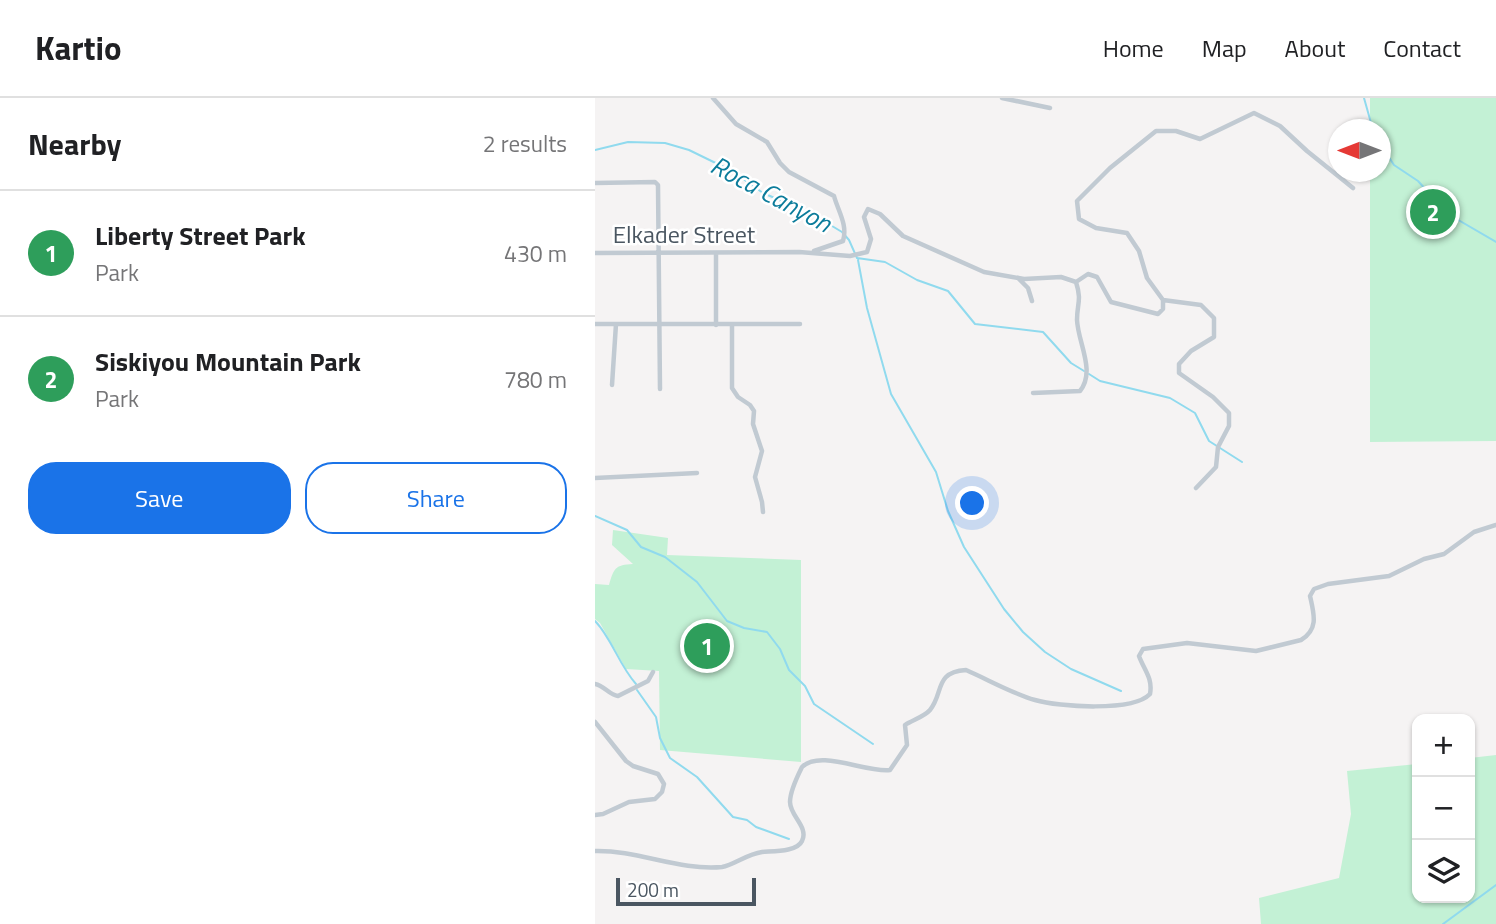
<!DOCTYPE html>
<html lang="en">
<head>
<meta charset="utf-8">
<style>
  :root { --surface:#fff; --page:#f6f6f6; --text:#202124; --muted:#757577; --line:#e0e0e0; --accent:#1a73e8 }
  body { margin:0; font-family:"Titillium Web",sans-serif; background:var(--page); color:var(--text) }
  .controls { position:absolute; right:21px; bottom:21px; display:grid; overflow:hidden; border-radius:14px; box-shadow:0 2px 5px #0004 }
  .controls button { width:63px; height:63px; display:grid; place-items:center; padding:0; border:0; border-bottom:2px solid var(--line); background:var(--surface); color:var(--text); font:35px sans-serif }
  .compass { position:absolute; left:733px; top:21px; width:63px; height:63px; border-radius:50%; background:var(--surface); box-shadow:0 2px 5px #0004; rotate:270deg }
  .scale { position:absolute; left:21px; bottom:18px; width:140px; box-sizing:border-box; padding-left:7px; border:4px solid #4a5661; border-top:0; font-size:19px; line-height:24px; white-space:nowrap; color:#4a5661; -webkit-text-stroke:5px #fff; paint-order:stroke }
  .you { position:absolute; left:378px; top:406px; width:24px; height:24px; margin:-18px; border:5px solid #fff; border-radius:50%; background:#1a73e8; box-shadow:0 0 0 10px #1a73e833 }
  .badge { display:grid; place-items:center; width:46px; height:46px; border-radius:50%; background:var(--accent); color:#fff; font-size:23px; font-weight:700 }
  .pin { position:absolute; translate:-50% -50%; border:4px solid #fff; box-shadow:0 2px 7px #0006 }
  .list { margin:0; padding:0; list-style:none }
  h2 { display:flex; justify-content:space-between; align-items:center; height:91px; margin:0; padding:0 28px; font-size:30px }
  h2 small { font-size:23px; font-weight:400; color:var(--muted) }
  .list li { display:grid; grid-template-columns:46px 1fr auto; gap:21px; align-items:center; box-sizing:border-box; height:126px; padding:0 28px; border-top:2px solid var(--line) }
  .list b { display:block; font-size:26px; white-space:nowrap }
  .list p { margin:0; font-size:23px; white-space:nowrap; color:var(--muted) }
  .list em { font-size:23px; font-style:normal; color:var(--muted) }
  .actions { display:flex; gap:14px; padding:21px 28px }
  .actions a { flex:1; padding:16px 0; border:2px solid var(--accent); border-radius:28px; text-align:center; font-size:24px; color:var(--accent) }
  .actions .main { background:var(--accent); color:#fff }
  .icon { flex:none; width:38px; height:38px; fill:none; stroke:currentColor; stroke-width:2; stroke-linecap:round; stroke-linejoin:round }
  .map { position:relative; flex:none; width:901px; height:826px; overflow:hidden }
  header { display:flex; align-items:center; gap:42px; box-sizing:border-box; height:98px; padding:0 35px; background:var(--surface); border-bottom:2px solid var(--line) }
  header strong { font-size:33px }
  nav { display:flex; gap:38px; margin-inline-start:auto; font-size:24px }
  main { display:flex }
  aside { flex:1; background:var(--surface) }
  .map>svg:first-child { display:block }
</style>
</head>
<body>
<header>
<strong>Kartio</strong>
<nav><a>Home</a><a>Map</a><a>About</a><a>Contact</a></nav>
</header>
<main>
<aside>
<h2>Nearby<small>2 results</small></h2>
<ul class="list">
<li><span class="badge" style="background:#2e9e5b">1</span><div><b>Liberty Street Park</b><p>Park</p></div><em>430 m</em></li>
<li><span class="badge" style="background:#2e9e5b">2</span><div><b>Siskiyou Mountain Park</b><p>Park</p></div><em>780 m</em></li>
</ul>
<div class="actions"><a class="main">Save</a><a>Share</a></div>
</aside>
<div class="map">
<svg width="901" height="826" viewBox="0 0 901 826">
  <rect width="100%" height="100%" fill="#f5f3f3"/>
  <!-- green -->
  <path fill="#c3f1d5" d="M775 0H901V343L775 344V74H786V32L775 31Z
    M18 432 73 440 72 457 206 462V664L65 652 64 573 31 571 5 525 0 521V486L14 487C19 470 20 467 38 466L17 447Z
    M901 657V826H666L664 800 744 780 756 716 752 673 822 666V800H875V660Z"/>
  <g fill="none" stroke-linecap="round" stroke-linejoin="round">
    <!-- stream -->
    <path stroke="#90daee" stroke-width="2" d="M769 0 778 32
      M786 47 799 67 823 83 853 116 901 144
      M0 52 33 44 70 45 94 52 137 73 168 95 217 116 247 134 254 142 262 160 290 164 322 182 353 193 380 226 448 234 476 265 489 273
      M263 162 272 210 296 296 341 374 353 413 369 449 409 511 428 534 450 554 476 571 526 593
      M494 276 505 283 575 300 600 315 614 343 647 364
      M0 418 32 432 46 449 70 459 102 484 132 523 149 530 172 534 185 551 194 572 210 588 219 606 278 646
      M0 523C16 539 24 567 41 586
      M42 592 61 619 65 640 75 660 102 679 138 719 152 722 161 729 194 741
      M848 826 901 787"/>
    <!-- minor -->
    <path stroke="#c1cad2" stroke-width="4.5" d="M118 0 141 26 172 44 185 65 194 74 239 98C243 113 253 127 248 143L219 153
      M407 0 455 10
      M0 85 60 84 63 87 65 291
      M0 155 204 154 255 158 272 154 276 141 269 119 273 111 285 116 308 138 389 174 429 181 466 179 481 184
      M121 155V227
      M423 180 433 190 437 203
      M481 184 493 176 502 179 516 204 563 216 568 211V202L552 180 544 153 532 135 501 130 484 121 482 103 515 70 561 33H581L605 41 659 15 685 28 712 53 758 90
      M568 202 606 207 619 220V239L596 253 584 266V275L618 299 634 315V328L623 349 621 369 601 390
      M0 226H205
      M137 226V290L143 299 155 307 159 313 158 326 167 353 160 379 167 404 168 414
      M17 287 21 226
      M438 295 485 293C501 273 483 245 482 222 482 205 487 203 481 184
      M0 380 102 375
      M0 586C10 588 14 597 23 598L53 583 58 574
      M0 624 31 663 38 668 63 676 69 686 67 694 60 701 34 704 8 716 0 717
      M0 753C43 752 84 773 127 769 139 767 152 756 167 754 178 753 202 754 207 743 214 729 195 718 195 704 195 693 202 679 207 669 225 651 271 675 295 672L312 647 310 627C317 622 329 619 335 612 349 595 339 574 371 572 394 582 416 595 440 602 464 609 538 614 555 596 558 580 549 572 544 558L548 551 592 545 661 553 706 542C724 531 719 516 715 498L719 491 733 486 794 478 829 461 849 456 879 434 901 427"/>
  </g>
  <g text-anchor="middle" stroke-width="5" stroke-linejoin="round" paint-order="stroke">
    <!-- street labels -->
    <g font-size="24" fill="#4a5661" stroke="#fff">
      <text x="89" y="145">Elkader Street</text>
    </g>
    <!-- water labels -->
    <g font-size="26" font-style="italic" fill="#0c7c9b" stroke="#fff">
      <text transform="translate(176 96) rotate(28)" y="9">Roca Canyon</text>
    </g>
  </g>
</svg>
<div class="controls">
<button>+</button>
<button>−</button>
<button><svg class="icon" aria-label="layers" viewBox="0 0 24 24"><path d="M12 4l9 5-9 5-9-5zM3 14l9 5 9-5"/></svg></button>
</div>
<svg class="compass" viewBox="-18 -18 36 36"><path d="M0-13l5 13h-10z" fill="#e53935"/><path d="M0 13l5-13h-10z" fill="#757577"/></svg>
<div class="scale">200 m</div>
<div class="you"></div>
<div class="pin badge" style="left:112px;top:548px;background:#2e9e5b">1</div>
<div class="pin badge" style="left:838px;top:114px;background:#2e9e5b">2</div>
</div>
</main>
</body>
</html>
